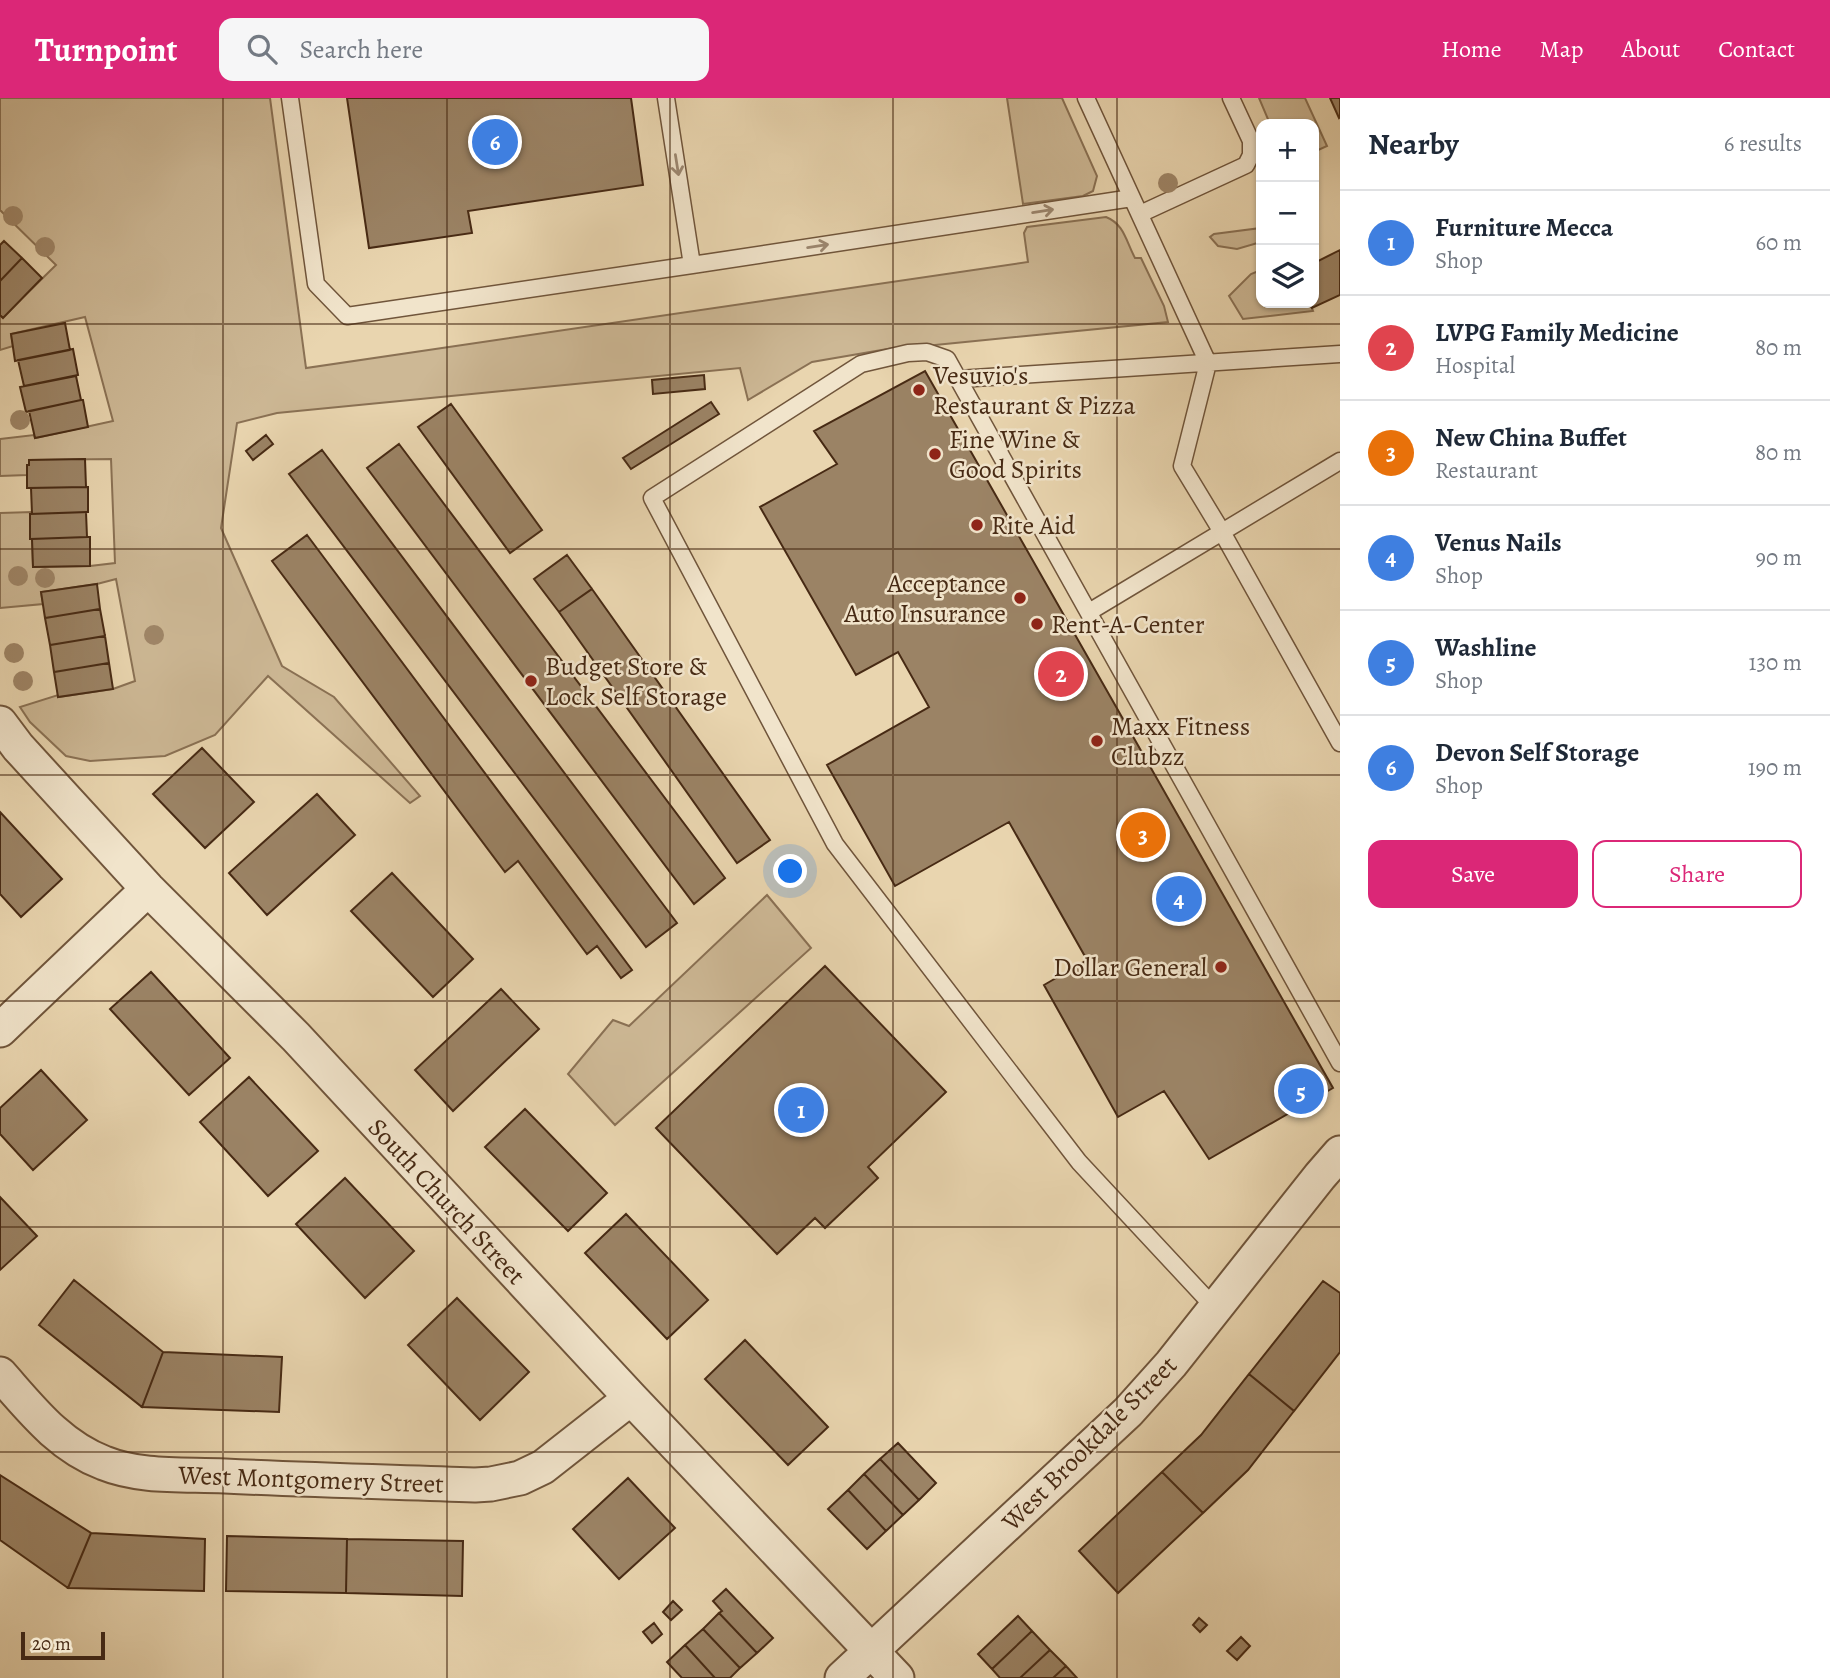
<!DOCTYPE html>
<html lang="en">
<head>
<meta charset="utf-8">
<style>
  :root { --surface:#fff; --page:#f6f6f7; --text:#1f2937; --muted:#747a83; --line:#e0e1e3; --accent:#db2777 }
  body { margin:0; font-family:Alegreya,serif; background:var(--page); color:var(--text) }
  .controls { position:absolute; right:21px; top:21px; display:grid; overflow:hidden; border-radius:14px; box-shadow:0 2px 5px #0004 }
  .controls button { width:63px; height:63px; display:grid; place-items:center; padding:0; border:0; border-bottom:2px solid var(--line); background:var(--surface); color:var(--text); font:35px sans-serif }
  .scale { position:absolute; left:21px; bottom:18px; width:84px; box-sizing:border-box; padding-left:7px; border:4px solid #472a14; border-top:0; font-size:19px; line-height:24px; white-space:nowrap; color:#472a14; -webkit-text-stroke:5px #f1e4cb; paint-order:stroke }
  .you { position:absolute; left:791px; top:774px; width:24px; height:24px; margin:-18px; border:5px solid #fff; border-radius:50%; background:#1a73e8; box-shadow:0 0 0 10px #1a73e833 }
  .badge { display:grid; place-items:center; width:46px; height:46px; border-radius:50%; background:var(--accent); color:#fff; font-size:23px; font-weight:700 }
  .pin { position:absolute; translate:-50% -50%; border:4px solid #fff; box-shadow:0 2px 7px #0006 }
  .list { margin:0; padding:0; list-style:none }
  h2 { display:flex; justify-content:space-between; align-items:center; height:91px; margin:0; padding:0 28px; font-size:30px }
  h2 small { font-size:23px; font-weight:400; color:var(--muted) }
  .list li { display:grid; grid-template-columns:46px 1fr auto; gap:21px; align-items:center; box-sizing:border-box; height:105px; padding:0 28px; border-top:2px solid var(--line) }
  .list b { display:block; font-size:26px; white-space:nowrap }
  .list p { margin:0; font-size:23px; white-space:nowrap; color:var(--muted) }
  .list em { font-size:23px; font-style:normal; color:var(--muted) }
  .actions { display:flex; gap:14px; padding:21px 28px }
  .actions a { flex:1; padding:16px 0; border:2px solid var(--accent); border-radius:14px; text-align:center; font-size:24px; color:var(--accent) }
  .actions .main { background:var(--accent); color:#fff }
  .icon { flex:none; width:38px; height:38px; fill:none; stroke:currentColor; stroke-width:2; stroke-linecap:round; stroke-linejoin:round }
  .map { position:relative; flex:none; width:1340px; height:1580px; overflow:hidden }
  header { display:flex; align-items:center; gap:42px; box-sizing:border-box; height:98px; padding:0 35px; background:var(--accent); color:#fff }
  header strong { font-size:33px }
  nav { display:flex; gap:38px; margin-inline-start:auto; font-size:24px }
  .search { width:490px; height:63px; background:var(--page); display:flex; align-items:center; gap:18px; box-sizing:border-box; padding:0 24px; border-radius:14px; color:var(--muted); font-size:26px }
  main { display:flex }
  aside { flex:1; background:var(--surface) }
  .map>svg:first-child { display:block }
</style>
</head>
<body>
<header>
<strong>Turnpoint</strong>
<div class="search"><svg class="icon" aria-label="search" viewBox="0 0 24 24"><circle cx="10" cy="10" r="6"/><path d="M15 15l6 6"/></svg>Search here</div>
<nav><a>Home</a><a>Map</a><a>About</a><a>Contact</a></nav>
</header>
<main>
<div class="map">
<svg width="1340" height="1580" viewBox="0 0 1340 1580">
  <rect width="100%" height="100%" fill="#e9d5af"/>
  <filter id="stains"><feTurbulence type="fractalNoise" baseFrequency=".00286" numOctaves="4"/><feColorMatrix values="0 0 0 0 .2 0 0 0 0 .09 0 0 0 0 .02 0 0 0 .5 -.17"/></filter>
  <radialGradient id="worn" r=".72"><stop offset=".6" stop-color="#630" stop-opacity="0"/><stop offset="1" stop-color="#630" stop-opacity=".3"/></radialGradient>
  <!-- green -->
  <path fill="#cdb895" stroke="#8a7154" stroke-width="2" d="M0 0H270L306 270 1028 164 1024 135 1027 129 1106 119C1124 126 1126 143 1135 160H1141L1164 208 1168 224 935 247 899 249 812 264 748 302 740 270 277 315 237 325 221 430 282 568 334 599 420 698 410 705 268 578 215 637 165 658 90 663 66 658 30 624 20 609 58 597V599L113 591 135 583 116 481 97 486 41 494 43 506 0 510V415L32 414V416H30V440L32 441 33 469 90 468 115 465 111 361 30 362 29 367H27V377L0 378V341L34 337 35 340 113 323 85 219 11 236 13 248 0 252V218L3 219 56 167 0 112Z
    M1007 0H1062L1097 78 1093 93 1083 98 1023 106Z
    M1259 0H1305L1327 48 1314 54V26H1270Z
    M1261 130V144L1237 151 1218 148 1210 139 1214 136Z
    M1261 172V205H1310L1313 213 1243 221 1229 198 1251 176Z
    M767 797 811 850 615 1027 568 976 613 922 629 928Z"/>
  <!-- building -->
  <path fill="#9b8365" stroke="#472a14" stroke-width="2" d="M347 0H631L643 87 468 113 472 135 369 150Z
    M1330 0H1340V19L1339 20Z
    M4 143 22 160 0 183V147Z
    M1340 152V197L1312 210 1310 205H1314V165Z
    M22 160 42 180 3 220 0 217V183Z
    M65 225 70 252 15 263 11 236Z
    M73 251 78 277 24 288 18 262Z
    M925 273 1333 990 1209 1061 1164 993 1118 1019 1044 887 1087 862 1009 724 895 788 827 667 929 609 898 554 856 577 760 409 837 366 814 333Z
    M704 277 705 291 653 296 652 282Z
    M76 278 81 302 26 314 20 289Z
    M81 302H83L88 329 35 340 29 313Z
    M711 304 719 316 631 371 623 360Z
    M451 306 542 432 510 455 418 329Z
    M266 337 273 346 253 362 246 353Z
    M399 346 725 780 694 806 367 370Z
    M322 352 677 825 646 849 289 376Z
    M85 361 86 389 27 390V367H29V362Z
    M86 389H88V414L32 416 31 390Z
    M86 414 87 439 30 441V416Z
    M307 437 632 872 621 880 597 848 587 856 518 763 505 774 272 463Z
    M87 439H90V468L33 469 32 441Z
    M567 457 592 491 559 514 534 481Z
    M97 486 100 511 45 520 41 494Z
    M592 491 770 742 737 765 559 514Z
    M100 511 105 538 50 547 45 520Z
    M105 538 109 565 54 574 50 547Z
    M109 565 113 591 58 599 54 574Z
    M202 650 254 704 205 750 153 696Z
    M317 696 355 737 267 817 229 775Z
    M0 714 62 781 21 819 0 796Z
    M392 775 473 861 433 899 351 813Z
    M825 868 946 994 868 1069 878 1080 825 1130 815 1120 777 1156 656 1030Z
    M151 874 230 960 189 997 110 911Z
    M501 891 539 931 453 1013 415 972Z
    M41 972 87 1022 33 1072 0 1036V1010Z
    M249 979 318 1053 268 1098 200 1024Z
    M525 1011 607 1095 568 1133 485 1049Z
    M345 1080 414 1153 365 1200 296 1126Z
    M0 1099 37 1138 0 1172Z
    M626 1116 708 1202 667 1241 585 1155Z
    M74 1182 163 1254 142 1309 39 1227Z
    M1323 1183 1340 1195V1254L1294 1313 1249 1276Z
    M457 1200 529 1274 480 1322 408 1247Z
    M745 1242 828 1329 788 1367 705 1281Z
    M163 1254 282 1259 279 1314 142 1309Z
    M1249 1276 1294 1313 1248 1372 1203 1415 1162 1374 1201 1337Z
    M898 1345 936 1385 919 1402 880 1361Z
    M880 1361 919 1402 903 1417 864 1376Z
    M1162 1374 1203 1415 1118 1495 1079 1453Z
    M864 1376 903 1417 886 1433 848 1392Z
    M0 1377 91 1435 68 1490 0 1442Z
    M628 1380 675 1430 619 1481 573 1431Z
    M848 1392 886 1433 867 1451 828 1411Z
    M91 1435 205 1441 204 1493 68 1490Z
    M227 1438 347 1441 346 1495 226 1493Z
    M347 1441 463 1443 462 1498 346 1495Z
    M726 1491 773 1540 757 1555 719 1515 722 1513 713 1503Z
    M673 1503 682 1512 671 1522 663 1514Z
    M719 1515 757 1555 740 1570 703 1531Z
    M1018 1518 1032 1533 992 1571 978 1556Z
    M1199 1520 1207 1527 1200 1534 1193 1527Z
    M654 1525 662 1536 652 1545 643 1534Z
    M703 1531 740 1570 730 1580H715L685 1547Z
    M1032 1533 1050 1552 1020 1580H1000L992 1571Z
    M1241 1539 1250 1548 1237 1562 1227 1553Z
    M685 1547 715 1580H682L667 1564Z
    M1050 1552 1066 1568 1053 1580H1020Z
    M1066 1568 1077 1580H1053Z"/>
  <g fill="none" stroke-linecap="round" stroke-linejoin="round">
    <defs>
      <path id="lane" d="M290 0 316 186 347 218 692 167
        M666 0 692 167 1132 100
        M1086 0 1208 265 1182 368 1222 434 1340 645
        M1140 116 1246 67 1251 57V43L1231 0
        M959 281 1340 256
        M1089 514 1340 363
        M1215 1210 1079 1064 835 746 652 400 861 266 908 255 927 254 947 261 1340 965"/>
      <path id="street" d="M0 625 18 649 148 791 296 939 631 1300 897 1580
        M0 932 148 791
        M0 1276C31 1311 59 1348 104 1365 141 1380 185 1376 225 1378 308 1382 391 1384 475 1387L491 1386 520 1380 543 1369 631 1300
        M842 1580 1128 1314 1171 1266 1320 1078 1340 1055"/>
    </defs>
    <!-- lane casing -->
    <use href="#lane" stroke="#70553b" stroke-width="19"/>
    <!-- street casing -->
    <use href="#street" stroke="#70553b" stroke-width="37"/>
    <!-- lane -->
    <use href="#lane" stroke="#f1e4cb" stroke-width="16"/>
    <!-- street -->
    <use href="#street" stroke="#f1e4cb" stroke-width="33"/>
  </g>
  <!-- trees -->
  <g fill="#9f8668">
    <circle cx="1168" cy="85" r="10"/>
    <circle cx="13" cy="118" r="10"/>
    <circle cx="45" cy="149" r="10"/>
    <circle cx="20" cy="322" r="10"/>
    <circle cx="18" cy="478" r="10"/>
    <circle cx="45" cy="480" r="10"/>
    <circle cx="154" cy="537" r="10"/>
    <circle cx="14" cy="555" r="10"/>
    <circle cx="23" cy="583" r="10"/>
  </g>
  <!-- one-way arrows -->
  <defs><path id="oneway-shaft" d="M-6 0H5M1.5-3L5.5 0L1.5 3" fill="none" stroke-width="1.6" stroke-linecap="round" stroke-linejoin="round" transform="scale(1.75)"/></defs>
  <g stroke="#9c8770">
    <use href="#oneway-shaft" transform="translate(677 67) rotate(81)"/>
    <use href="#oneway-shaft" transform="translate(1043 113) rotate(-9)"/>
    <use href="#oneway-shaft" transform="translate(818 148) rotate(-9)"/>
  </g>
  <!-- grid -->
  <path fill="none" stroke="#472a14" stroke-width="2" stroke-opacity="0.55" d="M223 0V1580M447 0V1580M670 0V1580M893 0V1580M1117 0V1580M0 226H1340M0 451H1340M0 677H1340M0 903H1340M0 1129H1340M0 1354H1340"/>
  <!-- markers -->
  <g fill="#8f2418" stroke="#f1e4cb" stroke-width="2.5">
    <circle cx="919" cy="292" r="7"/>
    <circle cx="935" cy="356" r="7"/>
    <circle cx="977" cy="427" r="7"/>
    <circle cx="1020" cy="500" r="7"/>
    <circle cx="1037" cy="526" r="7"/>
    <circle cx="531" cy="583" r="7"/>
    <circle cx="1097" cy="643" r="7"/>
    <circle cx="1221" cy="869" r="7"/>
  </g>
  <g text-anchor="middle" stroke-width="5" stroke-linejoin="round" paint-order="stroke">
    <!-- poi labels -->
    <g font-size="26" fill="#472a14" stroke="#f1e4cb" text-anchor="start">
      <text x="933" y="286">Vesuvio's<tspan x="933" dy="30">Restaurant &amp; Pizza</tspan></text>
      <text x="949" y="350">Fine Wine &amp;<tspan x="949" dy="30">Good Spirits</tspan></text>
      <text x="991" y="436">Rite Aid</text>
      <text x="1006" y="494" text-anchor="end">Acceptance<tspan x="1006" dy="30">Auto Insurance</tspan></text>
      <text x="1051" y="535">Rent-A-Center</text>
      <text x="545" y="577">Budget Store &amp;<tspan x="545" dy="30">Lock Self Storage</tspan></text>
      <text x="1111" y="637">Maxx Fitness<tspan x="1111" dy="30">Clubzz</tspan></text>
      <text x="1207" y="878" text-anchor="end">Dollar General</text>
    </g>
    <!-- street labels -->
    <g font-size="26" fill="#472a14" stroke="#f1e4cb">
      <text transform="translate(447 1103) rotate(47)" y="9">South Church Street</text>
      <text transform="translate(1089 1345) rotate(-45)" y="9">West Brookdale Street</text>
      <text transform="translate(311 1381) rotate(2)" y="9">West Montgomery Street</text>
    </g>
  </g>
  <rect width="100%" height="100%" filter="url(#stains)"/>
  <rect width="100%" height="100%" fill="url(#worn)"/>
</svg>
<div class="controls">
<button>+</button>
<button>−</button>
<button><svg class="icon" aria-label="layers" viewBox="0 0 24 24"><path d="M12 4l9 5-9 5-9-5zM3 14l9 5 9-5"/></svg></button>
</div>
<div class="scale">20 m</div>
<div class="you"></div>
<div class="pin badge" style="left:801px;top:1012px;background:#3f7fe0">1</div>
<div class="pin badge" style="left:1061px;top:576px;background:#e0444e">2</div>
<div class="pin badge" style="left:1143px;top:737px;background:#e8710a">3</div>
<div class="pin badge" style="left:1179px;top:801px;background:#3f7fe0">4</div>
<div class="pin badge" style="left:1301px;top:993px;background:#3f7fe0">5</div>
<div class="pin badge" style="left:495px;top:44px;background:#3f7fe0">6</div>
</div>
<aside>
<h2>Nearby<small>6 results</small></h2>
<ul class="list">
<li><span class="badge" style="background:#3f7fe0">1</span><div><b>Furniture Mecca</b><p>Shop</p></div><em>60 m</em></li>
<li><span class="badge" style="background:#e0444e">2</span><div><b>LVPG Family Medicine</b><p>Hospital</p></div><em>80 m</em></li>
<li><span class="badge" style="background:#e8710a">3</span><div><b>New China Buffet</b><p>Restaurant</p></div><em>80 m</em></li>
<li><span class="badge" style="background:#3f7fe0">4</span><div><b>Venus Nails</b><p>Shop</p></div><em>90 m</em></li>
<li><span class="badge" style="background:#3f7fe0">5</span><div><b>Washline</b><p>Shop</p></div><em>130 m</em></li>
<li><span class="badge" style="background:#3f7fe0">6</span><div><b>Devon Self Storage</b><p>Shop</p></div><em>190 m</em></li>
</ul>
<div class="actions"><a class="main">Save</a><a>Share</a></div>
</aside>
</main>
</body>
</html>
